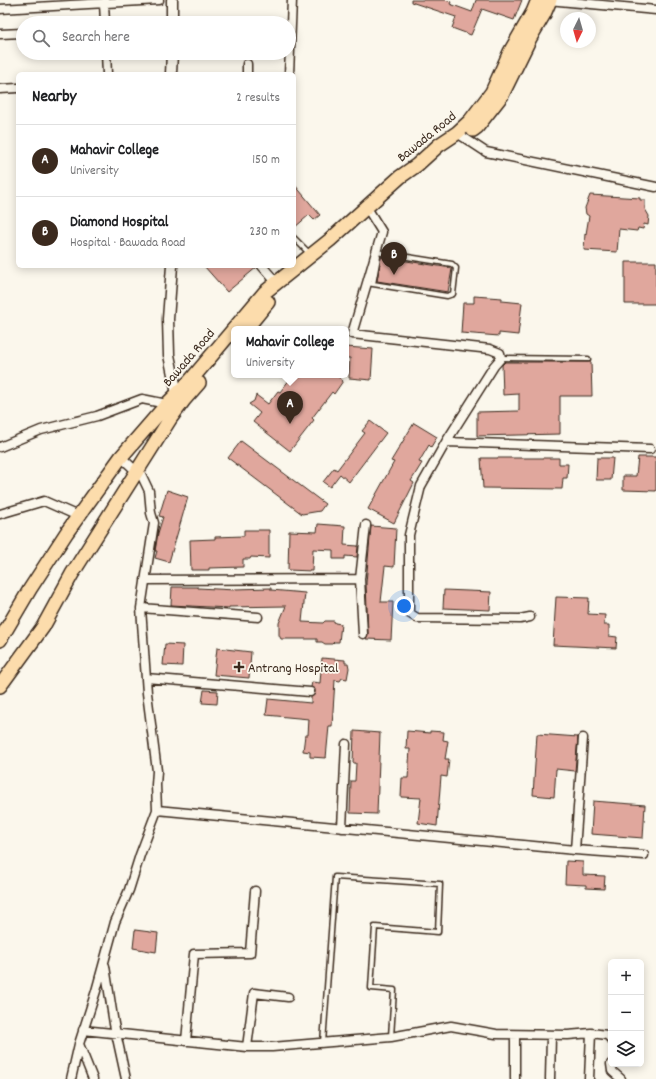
<!DOCTYPE html>
<html lang="en">
<head>
<meta charset="utf-8">
<style>
  :root { --surface:#fff; --page:#f6f6f6; --text:#202124; --muted:#757577; --line:#e0e0e0; --accent:#3b2a1e }
  body { margin:0; font-family:Dekko,sans-serif; background:var(--page); color:var(--text) }
  .controls { position:absolute; right:12px; bottom:12px; display:grid; overflow:hidden; border-radius:6px; box-shadow:0 2px 10px #0003 }
  .controls button { width:36px; height:36px; display:grid; place-items:center; padding:0; border:0; border-bottom:1px solid var(--line); background:var(--surface); color:var(--text); font:20px sans-serif }
  .compass { position:absolute; left:560px; top:12px; width:36px; height:36px; border-radius:50%; background:var(--surface); box-shadow:0 2px 10px #0003; rotate:185deg }
  .you { position:absolute; left:404px; top:606px; width:14px; height:14px; margin:-10px; border:3px solid #fff; border-radius:50%; background:#1a73e8; box-shadow:0 0 0 6px #1a73e833 }
  .badge { display:grid; place-items:center; width:26px; height:26px; border-radius:50%; background:var(--accent); color:#fff; font-size:13px; font-weight:700 }
  .pin { position:absolute; translate:-50% -33px; filter:drop-shadow(0 1px 2px #0008) }
  .pin::after { content:''; position:absolute; top:21px; width:14px; height:12px; background:inherit; clip-path:polygon(0 0,100% 0,50% 100%) }
  .popup { position:absolute; left:231px; top:326px; width:118px; height:52px; box-sizing:border-box; display:grid; place-content:center; border-radius:6px; background:var(--surface); filter:drop-shadow(0 1px 3px #0005); font-size:13px; white-space:nowrap; color:var(--muted) }
  .popup b { font-size:15px; color:var(--text) }
  .popup::after { content:''; position:absolute; left:50%; top:100%; margin-left:-8px; border:8px solid transparent; border-top-color:var(--surface) }
  .list { margin:0; padding:0; list-style:none }
  h2 { display:flex; justify-content:space-between; align-items:center; height:52px; margin:0; padding:0 16px; font-size:17px }
  h2 small { font-size:13px; font-weight:400; color:var(--muted) }
  .list li { display:grid; grid-template-columns:26px 1fr auto; gap:12px; align-items:center; box-sizing:border-box; height:72px; padding:0 16px; border-top:1px solid var(--line) }
  .list b { display:block; font-size:15px; white-space:nowrap }
  .list p { margin:0; font-size:13px; white-space:nowrap; color:var(--muted) }
  .list em { font-size:13px; font-style:normal; color:var(--muted) }
  .icon { flex:none; width:22px; height:22px; fill:none; stroke:currentColor; stroke-width:2; stroke-linecap:round; stroke-linejoin:round }
  .map { position:relative; flex:none; width:656px; height:1079px; overflow:hidden }
  .search { position:absolute; background:var(--surface); box-shadow:0 2px 10px #0003; left:16px; top:16px; width:280px; height:44px; display:flex; align-items:center; gap:10px; box-sizing:border-box; padding:0 14px; border-radius:22px; color:var(--muted); font-size:15px }
  .panel { position:absolute; background:var(--surface); box-shadow:0 2px 10px #0003; left:16px; top:72px; width:280px; height:196px; border-radius:6px }
  .map>svg:first-child { display:block }
</style>
</head>
<body>
<div class="map">
<svg width="656" height="1079" viewBox="0 0 656 1079">
  <rect width="100%" height="100%" fill="#fbf7ec"/>
  <filter id="ink" filterUnits="userSpaceOnUse"><feTurbulence type="fractalNoise" baseFrequency=".025" numOctaves="2"/><feDisplacementMap in="SourceGraphic" scale="8" xChannelSelector="R" yChannelSelector="G"/><feConvolveMatrix kernelMatrix="1 2 1 2 8 2 1 2 1" color-interpolation-filters="sRGB"/></filter>
  <g filter="url(#ink)">
    <!-- building -->
    <path fill="#e0a79d" stroke="#3b2a1e" d="M411 0H445L451 2 450 4 472 12 476 0H522L514 20 482 9 471 35 452 28 456 17 411 2Z
      M294 184 320 215 314 220 309 215 294 228Z
      M590 195 640 198V200H645V209L649 216 648 225 644 224 643 229 638 228 637 231 619 229 617 252 584 250 585 233 586 234 589 216 586 214 585 208Z
      M381 257 451 268 452 269 448 292 377 281Z
      M625 262H656V304H625Z
      M204 266H257V267L227 292Z
      M474 296 502 298V301L522 303 518 335 499 333V336L461 333 463 303H474Z
      M346 347 373 349 371 380 349 378 350 358H346Z
      M505 362H591L592 396H560V434L477 436V412L519 411V394L503 395 502 365Z
      M293 375H336L343 381 334 394 332 392 312 418 314 420 290 451 253 422 260 413 249 404 254 401 256 395 268 404 278 391 280 392Z
      M370 421 386 433 349 482 340 474 330 487 323 482 334 468 337 470 365 433 362 431Z
      M414 423 437 437 431 447 429 445 419 462 422 463 411 481 414 483 394 523 368 509 394 462 391 461Z
      M241 441 325 504 320 511 302 514 228 458Z
      M638 457H656V491L623 490V476H636Z
      M481 458H559V464H568L567 478H563L562 489 483 488Z
      M597 458H613L611 480H596Z
      M167 490 188 497 169 562 155 558 157 551H155L158 533 163 517 159 516Z
      M318 524 345 526 344 545 358 546 357 557 345 556V559H333V550L313 549 312 571 288 570 289 531 317 532Z
      M371 526 396 528 394 567 385 566 381 602H393L391 640 366 639 368 634 366 583Z
      M244 530H269V558L251 557 250 559H243V567L209 568V570H191L190 540 215 539V537L244 536Z
      M172 587H198V588L235 590V589L271 588V590L305 593 302 622 323 623 325 621H334L335 623 341 624 339 642H334L332 644H325L322 642H317V639H281L279 635V623L286 606 229 607V608L171 605Z
      M444 590 491 592 490 610 443 608Z
      M556 597 589 598 588 614 605 615 604 625H609V636L617 637 616 648 553 645Z
      M165 644 183 645 182 666 163 665Z
      M217 648 251 652 249 678 214 675Z
      M322 658 345 660V663H348L349 668 347 679 342 678 340 681 335 680 332 726H329L326 758 310 757V752L303 751 305 735H308L309 719 266 715 268 699 311 703V697L314 695 315 692V689L311 687 312 682 320 683Z
      M204 690 218 691 217 704 202 703Z
      M354 731 380 733 377 814 350 813 351 781H355L356 763H353Z
      M407 731 430 733V731L444 732 443 740 448 741 445 759H449L447 777 441 776 437 826 418 823 421 798 401 797 402 778H408L410 749H406Z
      M537 734 578 737 575 771 556 769 554 797 533 795Z
      M593 801 645 805 643 838 591 834Z
      M566 861 583 862V875L605 876 604 889 586 888V885L565 884Z
      M135 930 158 933 156 952 133 948Z"/>
    <g fill="none" stroke-linecap="round" stroke-linejoin="round">
      <defs>
        <path id="service" d="M294 238 309 253
          M367 283 447 296 453 294 456 268 452 264 376 252
          M373 284 378 257
          M501 358 588 359
          M323 1043 335 877 440 884 438 932 375 927 371 988 394 990 391 1037"/>
        <path id="minor" d="M548 0 656 10
          M104 3 105 23
          M0 9 159 0
          M0 34 23 33
          M106 53 107 74
          M247 74V64
          M289 74 292 0
          M0 89 18 88
          M457 133 486 152 656 187
          M369 211 382 232 352 334 490 349 500 353 501 358 494 366 446 442 421 486 409 535V613L417 618 520 619 530 617
          M262 266 276 282
          M446 442 650 449
          M0 447 41 430 97 416 142 399 167 404 170 406
          M0 514 44 501 78 516
          M145 580 360 579
          M141 608 258 617
          M363 634 360 579 366 525
          M146 678 310 692
          M157 810 575 850 644 855
          M342 828 346 744
          M575 850 583 738
          M105 966 114 1024 126 1079
          M83 1030 247 1047H272L391 1037 451 1026 496 1034 568 1035 591 1033 607 1035 611 1039
          M186 1041 194 954 250 953 255 891
          M79 1044 93 1079
          M247 1047 254 993 288 997
          M611 1064 612 1071 621 1079
          M71 1079 79 1044 96 991 115 922 129 890 140 855 157 810 156 785 157 771 147 693 141 608 154 523 151 513 149 491 140 472H137L121 457
          M515 1079V1035
          M550 1079 551 1036
          M589 1079 591 1033"/>
        <path id="tertiary" d="M172 0V23
          M171 74 172 53
          M172 266 168 319 169 355 178 399"/>
        <path id="primary" d="M473 130 477 127 502 95 530 38 544 14 550 0
          M246 329 268 302
          M0 640 30 589 67 532 121 457 167 404 190 381 265 292 330 240 400 177 417 165 439 145 457 133 470 121 492 92 510 52 533 12 538 0
          M0 686 43 627 72 574 170 419 184 400 199 383"/>
      </defs>
      <!-- service casing -->
      <use href="#service" stroke="#3b2a1e" stroke-width="7"/>
      <!-- minor casing -->
      <use href="#minor" stroke="#3b2a1e" stroke-width="11"/>
      <!-- tertiary casing -->
      <use href="#tertiary" stroke="#3b2a1e" stroke-width="13"/>
      <!-- primary casing -->
      <use href="#primary" stroke="#3b2a1e" stroke-width="16"/>
      <!-- service -->
      <use href="#service" stroke="#fbf7ec" stroke-width="4"/>
      <!-- minor -->
      <use href="#minor" stroke="#fbf7ec" stroke-width="8"/>
      <!-- tertiary -->
      <use href="#tertiary" stroke="#fbf7ec" stroke-width="10"/>
      <!-- primary -->
      <use href="#primary" stroke="#fcdcac" stroke-width="13"/>
    </g>
  </g>
  <!-- markers -->
  <path fill="#3b2a1e" stroke="#fbf7ec" stroke-width="1.5" d="M237 661h4v4h4v4h-4v4h-4v-4h-4v-4h4z"/>
  <g text-anchor="middle" stroke-width="3.5" stroke-linejoin="round" paint-order="stroke">
    <!-- street labels -->
    <g font-size="14" fill="#3b2a1e" stroke="#fbf7ec">
      <text transform="translate(426 136) rotate(-39)" y="5">Bawada Road</text>
      <text transform="translate(188 357) rotate(-49)" y="5">Bawada Road</text>
    </g>
    <!-- poi labels -->
    <g font-size="14" fill="#3b2a1e" stroke="#fbf7ec" text-anchor="start">
      <text x="248" y="672">Antrang Hospital</text>
    </g>
  </g>
</svg>
<div class="controls">
<button>+</button>
<button>−</button>
<button><svg class="icon" aria-label="layers" viewBox="0 0 24 24"><path d="M12 4l9 5-9 5-9-5zM3 14l9 5 9-5"/></svg></button>
</div>
<svg class="compass" viewBox="-18 -18 36 36"><path d="M0-13l5 13h-10z" fill="#e53935"/><path d="M0 13l5-13h-10z" fill="#757577"/></svg>
<div class="you"></div>
<div class="pin badge" style="left:290px;top:424px">A</div>
<div class="popup"><b>Mahavir College</b>University</div>
<div class="pin badge" style="left:394px;top:275px">B</div>
<div class="search"><svg class="icon" aria-label="search" viewBox="0 0 24 24"><circle cx="10" cy="10" r="6"/><path d="M15 15l6 6"/></svg>Search here</div>
<section class="panel">
<h2>Nearby<small>2 results</small></h2>
<ul class="list">
<li><span class="badge">A</span><div><b>Mahavir College</b><p>University</p></div><em>150 m</em></li>
<li><span class="badge">B</span><div><b>Diamond Hospital</b><p>Hospital · Bawada Road</p></div><em>230 m</em></li>
</ul>
</section>
</div>
</body>
</html>
